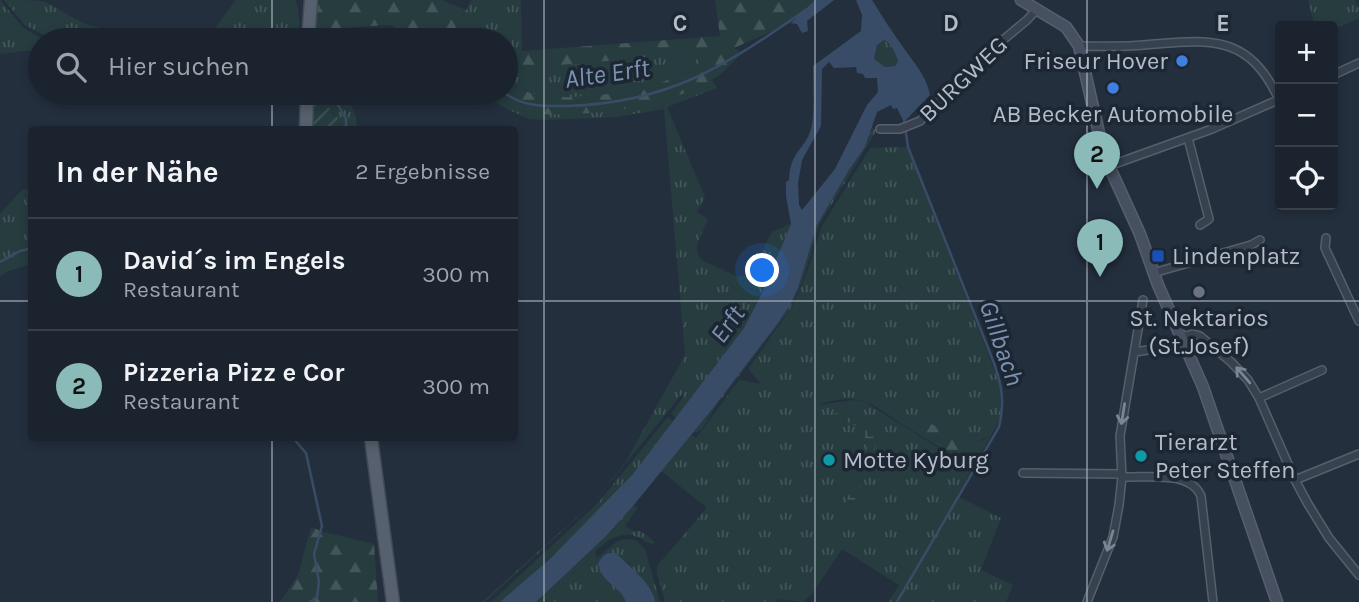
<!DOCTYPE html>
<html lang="de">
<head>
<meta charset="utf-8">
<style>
  :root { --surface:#1b232e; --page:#282f3a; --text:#f1f3f6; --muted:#a0a4aa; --line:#39404a; --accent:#8bbbb9 }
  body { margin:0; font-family:Karla,sans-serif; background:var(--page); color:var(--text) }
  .controls { position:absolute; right:21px; top:21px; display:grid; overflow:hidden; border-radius:7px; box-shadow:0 4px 10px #0003 }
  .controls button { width:63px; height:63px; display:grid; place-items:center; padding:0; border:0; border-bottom:2px solid var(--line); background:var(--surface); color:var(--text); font:35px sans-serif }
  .you { position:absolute; left:763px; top:271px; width:24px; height:24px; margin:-18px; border:5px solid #fff; border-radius:50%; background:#1a73e8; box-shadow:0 0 0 10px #1a73e833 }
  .badge { display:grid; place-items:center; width:46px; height:46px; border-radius:50%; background:var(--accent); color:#111; font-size:23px; font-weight:700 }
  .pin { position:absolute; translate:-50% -58px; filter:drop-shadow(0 2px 4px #0008) }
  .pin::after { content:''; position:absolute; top:37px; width:24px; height:21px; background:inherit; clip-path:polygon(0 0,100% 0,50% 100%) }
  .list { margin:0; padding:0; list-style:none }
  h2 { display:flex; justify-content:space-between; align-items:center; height:91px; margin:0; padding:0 28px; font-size:30px }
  h2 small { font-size:23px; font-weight:400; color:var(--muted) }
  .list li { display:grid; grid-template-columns:46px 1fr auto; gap:21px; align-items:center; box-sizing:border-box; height:112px; padding:0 28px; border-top:2px solid var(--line) }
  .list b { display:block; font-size:26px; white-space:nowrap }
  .list p { margin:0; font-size:23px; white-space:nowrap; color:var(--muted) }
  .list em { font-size:23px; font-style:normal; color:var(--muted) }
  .icon { flex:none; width:38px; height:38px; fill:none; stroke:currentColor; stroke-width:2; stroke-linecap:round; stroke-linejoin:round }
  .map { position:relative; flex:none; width:1359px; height:602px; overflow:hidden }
  .search { position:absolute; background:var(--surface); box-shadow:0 4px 10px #0003; left:28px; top:28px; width:490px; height:77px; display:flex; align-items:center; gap:18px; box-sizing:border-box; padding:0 24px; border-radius:38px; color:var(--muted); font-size:26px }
  .panel { position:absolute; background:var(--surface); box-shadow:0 4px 10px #0003; left:28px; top:126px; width:490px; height:315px; border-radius:7px }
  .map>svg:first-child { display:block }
</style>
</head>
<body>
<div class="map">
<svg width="1359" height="602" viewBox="0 0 1359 602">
  <defs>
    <pattern id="grass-tufts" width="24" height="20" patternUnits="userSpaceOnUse" patternTransform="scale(1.75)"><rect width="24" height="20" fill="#263c3f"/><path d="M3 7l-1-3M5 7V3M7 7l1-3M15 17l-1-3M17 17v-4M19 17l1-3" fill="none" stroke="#435659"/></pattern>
    <pattern id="forest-firs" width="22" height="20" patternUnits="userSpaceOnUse" patternTransform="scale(1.75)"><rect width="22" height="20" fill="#263c3f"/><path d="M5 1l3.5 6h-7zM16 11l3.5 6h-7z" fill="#435659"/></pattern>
    <pattern id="wetland-marsh" width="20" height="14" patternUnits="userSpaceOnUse" patternTransform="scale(1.75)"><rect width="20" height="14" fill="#263c3f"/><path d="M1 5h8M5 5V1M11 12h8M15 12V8" fill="none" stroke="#435659"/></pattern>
    <pattern id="garden-furrows" width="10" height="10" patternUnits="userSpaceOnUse" patternTransform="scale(1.75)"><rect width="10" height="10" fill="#263c3f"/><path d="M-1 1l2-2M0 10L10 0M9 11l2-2" fill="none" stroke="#435659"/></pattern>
  </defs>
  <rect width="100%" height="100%" fill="#242f3e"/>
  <!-- grass -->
  <path fill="url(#grass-tufts)" d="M0 0 23 28 44 40H40V49L0 54Z
    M4 0C15 0 32 0 42 1 58 7 71 19 90 25 129 38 176 36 215 28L236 0H296L300 25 297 31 190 40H54L25 25Z
    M471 0H521L522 55H506V40H452Z
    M1308 0H1355L1359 9V18L1333 30V26H1315Z
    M373 29 393 30V40H314L320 34Z
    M884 40C892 42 895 53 898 61L895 66 885 67 874 59 877 45Z
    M686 54 701 58V61C675 89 572 104 535 94 524 92 515 86 506 80V70Z
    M712 80 717 88 667 107 705 197 697 212 708 219 697 244V252L700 259 736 276H746L751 272 772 232 791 224 762 293 744 328 676 418 671 414 684 396 682 394 595 501 485 602H482L595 501 625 463 685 355 664 109 616 117 547 120 529 119 507 109 482 93H492L517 109 530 114H548L615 110 664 101Z
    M311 93H346L356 117 357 129H342L337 116 314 103V129L310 130Z
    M872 128 877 130 819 225 803 280 790 309 714 409 702 429 696 433 693 432 733 382 790 305 798 287 817 225 849 170 865 147Z
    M907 147 1001 387C1004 411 1000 437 973 442L908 414 904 418V423L908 428C873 405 862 390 818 405L854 400 865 402 972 469 957 496 1001 518 981 570 1013 585 1006 602H888L899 585 842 549 812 594 803 602 779 599 775 602H665L657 573V566L707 508 660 470 690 434 696 438 739 380 761 384 748 369 792 307 805 278 822 226 870 148Z
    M31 188V264L9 271 0 276V214L22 190Z
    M668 417 674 422C660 439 648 457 634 474 594 521 547 562 500 602H491L598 503Z
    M633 506 638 507 625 526 634 531H641L655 542 653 544C646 543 644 539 637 537 621 530 605 541 595 552L596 545Z
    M623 539 636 540 645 549 660 602H655C655 588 643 584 636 574 632 569 631 564 625 561 618 558 609 558 602 557L598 564C605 586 619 584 626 602H543L595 553 597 558 616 542Z"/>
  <!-- forest -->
  <path fill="url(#forest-firs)" d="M317 0H441L466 10 452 40H393L394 26 386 25 317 30 314 27Z
    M715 0H815L791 23 734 48 743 53C732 62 722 75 710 81 657 111 590 116 530 114L517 109 492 93H506V80C515 86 524 92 535 94 572 104 675 89 701 61V58L686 54 506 70V55H521V51L720 36Z
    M908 414 973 442 984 440 996 427 973 467 908 428 904 424V418Z
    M311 527 324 532 374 544 378 602H280L298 575Z
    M596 545 595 553 543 602H536Z"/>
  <!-- wetland -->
  <path fill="url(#wetland-marsh)" d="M834 413C860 415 867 419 877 441L847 520 843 522 840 521 841 517 868 446 862 429 840 418 835 420 832 417Z"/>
  <!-- garden -->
  <path fill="url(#garden-furrows)" d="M314 103H326L333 115 337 116 341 129H314Z"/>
  <!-- water -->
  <path fill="#394c67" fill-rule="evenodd" d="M815 0H834L807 21 808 31 802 33 797 24 791 23Z
    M856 0H872C882 16 892 32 903 47 914 63 926 75 930 95L904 122 897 108 893 109 891 105 877 112 865 147 849 170 817 225 798 288 790 305 775 327 713 408 633 506 605 537 536 602H500L551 558 633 474 744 328 762 293 791 224 786 196V182L789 180C790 151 805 150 811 129 815 115 813 82 813 66L861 31 862 15ZM884 40C892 43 895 53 898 61L895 66 885 67 874 59 877 45ZM829 62 834 68 856 67 857 73 863 74 865 78H877L878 92 867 105 835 169 802 210 799 205 798 183 802 160 821 126 822 69Z
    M615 553C627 563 655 587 655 602H626C618 583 604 586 598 564 602 556 606 552 615 553Z"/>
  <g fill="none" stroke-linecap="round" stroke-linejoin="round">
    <!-- stream -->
    <path stroke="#394c67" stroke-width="2.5" d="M336 40 385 34 407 40
      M331 93 346 119V130
      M505 93C523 107 544 106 567 106 670 103 725 66 807 9
      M0 262 20 251 32 248
      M293 438 306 453 322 526 314 554 319 582 317 597 310 602
      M897 602 999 427C1005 403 1002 386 994 363L908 147 904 119"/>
    <defs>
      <path id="minor" d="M1079 46C1101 46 1122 47 1144 45 1207 40 1249 32 1279 100
        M1333 75 1359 63
        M880 129H900L920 121 986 54 1027 20 1037 9
        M1188 138 1209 219 1200 225
        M1109 166 1212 129 1280 99
        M1326 238 1325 248 1359 321
        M1153 273 1251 245 1260 240
        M1181 337 1193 334 1200 336 1231 362 1248 380 1259 398 1295 480 1308 504 1329 538 1359 575
        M1135 352 1185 344
        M1259 398 1322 370
        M1023 473 1122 474
        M1122 477C1146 478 1190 470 1201 496L1213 602
        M1295 480 1359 454
        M1087 602 1113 537 1119 505 1122 477 1120 436 1143 300"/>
      <path id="secondary" d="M1021 0 1066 27 1079 46 1101 142 1109 166 1140 234 1158 285 1203 387 1277 602"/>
      <path id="primary" d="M308 40 311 0
        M306 130 307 93
        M371 438 393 602"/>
    </defs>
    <!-- minor casing -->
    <use href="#minor" stroke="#565f6c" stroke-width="10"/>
    <!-- secondary casing -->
    <use href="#secondary" stroke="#565f6c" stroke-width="13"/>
    <!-- primary casing -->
    <use href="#primary" stroke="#414a57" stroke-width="15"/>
    <!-- minor -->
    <use href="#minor" stroke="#38414e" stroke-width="7"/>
    <!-- secondary -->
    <use href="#secondary" stroke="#465061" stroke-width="10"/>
    <!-- primary -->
    <use href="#primary" stroke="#56606e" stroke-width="12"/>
  </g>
  <!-- one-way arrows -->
  <defs><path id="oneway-shaft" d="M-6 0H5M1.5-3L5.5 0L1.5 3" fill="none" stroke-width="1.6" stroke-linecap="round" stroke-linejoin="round" transform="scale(1.75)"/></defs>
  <g stroke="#7c8592">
    <use href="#oneway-shaft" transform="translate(1243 375) rotate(-131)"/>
    <use href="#oneway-shaft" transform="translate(1123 414) rotate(99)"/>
    <use href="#oneway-shaft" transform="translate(1110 541) rotate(107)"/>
  </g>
  <!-- grid -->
  <path fill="none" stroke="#b4bcc9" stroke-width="2" stroke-opacity="0.55" d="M272 0V40M544 0V602M815 0V602M1087 0V602M272 93V130M0 301H32M514 301H1359M272 438V602"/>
  <!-- markers -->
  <g fill="#3f7fe0" stroke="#1d2633" stroke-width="2.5">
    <circle cx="1182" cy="61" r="7"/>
    <circle cx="1113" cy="88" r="7"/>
  </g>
  <rect fill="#1a4fb4" stroke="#1d2633" stroke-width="2.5" x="1151" y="249" width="14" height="14" rx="3.5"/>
  <circle fill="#6b7280" stroke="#1d2633" stroke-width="2.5" cx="1199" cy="292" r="7"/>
  <g fill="#0f9aa8" stroke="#1d2633" stroke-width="2.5">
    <circle cx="1141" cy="456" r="7"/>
    <circle cx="829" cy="460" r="7"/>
  </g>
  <g text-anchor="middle" stroke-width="7" stroke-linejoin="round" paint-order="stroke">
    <!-- poi labels -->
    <g font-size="24" fill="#b4bcc9" stroke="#1d2633" text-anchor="start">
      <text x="1168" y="69" text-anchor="end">Friseur Hover</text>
      <text x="1113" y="122" text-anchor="middle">AB Becker Automobile</text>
      <text x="1172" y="264">Lindenplatz</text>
      <text x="1199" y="326" text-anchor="middle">St. Nektarios<tspan x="1199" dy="28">(St.Josef)</tspan></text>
      <text x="1155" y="450">Tierarzt<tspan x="1155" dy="28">Peter Steffen</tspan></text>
      <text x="843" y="468">Motte Kyburg</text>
    </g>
    <!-- street labels -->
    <g font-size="24" fill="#b4bcc9" stroke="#1d2633">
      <text transform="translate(963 79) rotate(-44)" y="8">BURGWEG</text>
    </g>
    <!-- water labels -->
    <g font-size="26" font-style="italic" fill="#7c92b1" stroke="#1d2633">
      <text transform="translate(607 73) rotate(-8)" y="9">Alte Erft</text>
      <text transform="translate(727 324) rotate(-54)" y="9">Erft</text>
      <text transform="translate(1002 343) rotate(71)" y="9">Gillbach</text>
    </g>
  </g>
  <g font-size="23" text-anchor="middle" font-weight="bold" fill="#b4bcc9" stroke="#1d2633" stroke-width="7" stroke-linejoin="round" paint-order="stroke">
    <text x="680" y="31">C</text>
    <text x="951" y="31">D</text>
    <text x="1223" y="31">E</text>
  </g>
</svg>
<div class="controls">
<button>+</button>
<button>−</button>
<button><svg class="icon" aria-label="locate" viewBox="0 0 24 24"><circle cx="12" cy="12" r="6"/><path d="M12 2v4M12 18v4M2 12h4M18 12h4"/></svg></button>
</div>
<div class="you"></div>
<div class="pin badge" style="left:1100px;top:277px">1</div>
<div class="pin badge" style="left:1097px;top:189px">2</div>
<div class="search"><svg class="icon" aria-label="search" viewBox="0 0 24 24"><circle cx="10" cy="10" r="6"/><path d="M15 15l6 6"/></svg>Hier suchen</div>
<section class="panel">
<h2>In der Nähe<small>2 Ergebnisse</small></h2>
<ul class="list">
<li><span class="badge">1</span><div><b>David´s im Engels</b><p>Restaurant</p></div><em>300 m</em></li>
<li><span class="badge">2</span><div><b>Pizzeria Pizz e Cor</b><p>Restaurant</p></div><em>300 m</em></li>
</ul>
</section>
</div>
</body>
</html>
